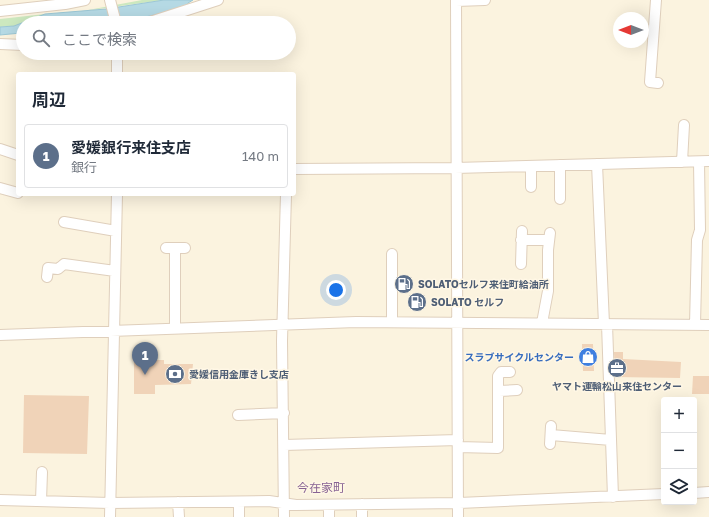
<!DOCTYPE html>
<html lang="ja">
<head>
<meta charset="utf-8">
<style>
  :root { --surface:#fff; --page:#f6f6f7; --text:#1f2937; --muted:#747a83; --line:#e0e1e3; --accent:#ea580c }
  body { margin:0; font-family:"Golos Text","Noto Sans JP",sans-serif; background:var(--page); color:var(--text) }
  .controls { position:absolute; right:12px; bottom:12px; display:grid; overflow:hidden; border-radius:4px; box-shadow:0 4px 16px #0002 }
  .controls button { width:36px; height:36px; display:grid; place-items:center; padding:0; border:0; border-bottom:1px solid var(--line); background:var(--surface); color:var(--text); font:20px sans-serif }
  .compass { position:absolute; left:613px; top:12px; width:36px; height:36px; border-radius:50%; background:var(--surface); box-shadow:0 4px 16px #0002; rotate:270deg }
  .you { position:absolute; left:336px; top:290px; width:14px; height:14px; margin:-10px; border:3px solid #fff; border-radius:50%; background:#1a73e8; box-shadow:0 0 0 6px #1a73e833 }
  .badge { display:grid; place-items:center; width:26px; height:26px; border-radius:50%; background:var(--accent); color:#fff; font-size:13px; font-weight:700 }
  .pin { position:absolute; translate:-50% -33px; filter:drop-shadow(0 1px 2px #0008) }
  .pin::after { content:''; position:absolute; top:21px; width:14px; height:12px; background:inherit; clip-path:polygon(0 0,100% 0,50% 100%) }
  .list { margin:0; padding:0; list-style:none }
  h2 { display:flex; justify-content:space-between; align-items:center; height:52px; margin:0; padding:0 16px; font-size:17px }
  h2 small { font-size:13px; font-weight:400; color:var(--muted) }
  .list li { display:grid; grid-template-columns:26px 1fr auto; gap:12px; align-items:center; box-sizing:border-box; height:64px; margin:0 8px 8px; padding:0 8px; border:1px solid var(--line); border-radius:4px }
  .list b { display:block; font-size:15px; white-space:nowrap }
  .list p { margin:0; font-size:13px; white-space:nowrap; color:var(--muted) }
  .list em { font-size:13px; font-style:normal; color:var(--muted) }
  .icon { flex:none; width:22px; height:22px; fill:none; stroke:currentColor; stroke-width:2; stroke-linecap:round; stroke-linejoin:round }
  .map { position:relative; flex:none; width:709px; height:517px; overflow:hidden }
  .search { position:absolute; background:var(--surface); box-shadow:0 4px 16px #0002; left:16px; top:16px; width:280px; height:44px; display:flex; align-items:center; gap:10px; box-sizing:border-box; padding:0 14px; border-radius:22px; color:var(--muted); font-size:15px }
  .panel { position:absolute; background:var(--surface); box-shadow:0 4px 16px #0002; left:16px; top:72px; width:280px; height:124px; border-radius:4px }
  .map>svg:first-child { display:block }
</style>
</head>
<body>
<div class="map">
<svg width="709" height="517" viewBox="0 0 709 517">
  <rect width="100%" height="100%" fill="#fbf3df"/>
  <!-- green -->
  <path fill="#cce8bf" d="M142 0H164L83 11Z
    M45 14 14 26 0 27V19Z"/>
  <!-- water -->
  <path fill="#b5d9e4" stroke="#9bc7d5" d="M164 0H193L188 3V6L150 16 111 23H23V30L21 33 0 35V27L14 26 45 14 106 9Z"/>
  <!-- building -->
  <path fill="#f0d3b8" d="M582 344H593L594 371H583Z
    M614 352H623V359L681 362 680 378 615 377Z
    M134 356H156V360H164V364H193L191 384 155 385V394H134Z
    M693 376H709V394H692Z
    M24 395 89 396 87 454 23 453Z"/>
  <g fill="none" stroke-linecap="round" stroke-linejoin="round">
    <defs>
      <path id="minor" d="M110 0 116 23
        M456 0 458 517
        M656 0 650 82 658 83
        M456 1 485 0
        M0 11 65 4 85 0
        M147 23 218 0
        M0 44 23 45
        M117 74V53
        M0 149 18 155
        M682 162 684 125
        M597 164 604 324
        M560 165V199
        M531 166V187
        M294 169 455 168 709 161
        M0 188 18 193
        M64 222 116 231
        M521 240H549
        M166 248H185
        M175 248V329
        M521 264 522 231
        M47 277 48 268 58 269 64 264 115 271
        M392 322V254
        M542 323 548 291V250L550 233
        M607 324 613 497
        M695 325 697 240 700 230 699 162
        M0 335 356 322 709 325
        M499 391 517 390
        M238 415 284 413
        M551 435 611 440
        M550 444 551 426
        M284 445 458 440
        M458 447 498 448V376L501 372H510
        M694 493 709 492
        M0 500 110 503 269 501 296 505 459 503 664 494
        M41 501 42 472
        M178 502 179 517
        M362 504V517
        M110 517 117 194
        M239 517V502
        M284 517 282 341 286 194
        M329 517V505"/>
    </defs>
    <!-- minor casing -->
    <use href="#minor" stroke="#dfcfbc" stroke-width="12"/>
    <!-- minor -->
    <use href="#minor" stroke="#fff" stroke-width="10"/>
  </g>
  <!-- icons -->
  <defs>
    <symbol id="fuel-disc" viewBox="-11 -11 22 22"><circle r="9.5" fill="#5c6f8a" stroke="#fff7e5"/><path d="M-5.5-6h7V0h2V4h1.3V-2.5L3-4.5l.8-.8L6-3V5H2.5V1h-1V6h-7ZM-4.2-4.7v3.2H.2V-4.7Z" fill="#fff"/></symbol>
    <symbol id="shop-disc" viewBox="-11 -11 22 22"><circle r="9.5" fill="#3f7fe0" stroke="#fff7e5"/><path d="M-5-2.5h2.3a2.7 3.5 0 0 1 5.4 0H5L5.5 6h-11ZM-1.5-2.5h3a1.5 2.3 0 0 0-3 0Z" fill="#fff"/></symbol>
    <symbol id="office-disc" viewBox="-11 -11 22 22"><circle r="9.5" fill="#5c6f8a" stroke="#fff7e5"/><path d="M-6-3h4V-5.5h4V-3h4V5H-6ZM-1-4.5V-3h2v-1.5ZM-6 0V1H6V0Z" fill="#fff"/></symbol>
    <symbol id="bank-disc" viewBox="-11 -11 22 22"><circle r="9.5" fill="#5c6f8a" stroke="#fff7e5"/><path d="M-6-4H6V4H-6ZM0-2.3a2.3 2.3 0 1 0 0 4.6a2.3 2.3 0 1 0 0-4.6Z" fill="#fff"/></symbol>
  </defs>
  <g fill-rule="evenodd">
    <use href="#fuel-disc" x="393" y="273" width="22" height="22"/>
    <use href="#fuel-disc" x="406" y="291" width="22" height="22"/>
    <use href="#shop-disc" x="577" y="346" width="22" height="22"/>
    <use href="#office-disc" x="606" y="357" width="22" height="22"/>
    <use href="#bank-disc" x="164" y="363" width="22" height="22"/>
  </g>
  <g text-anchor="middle" stroke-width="3" stroke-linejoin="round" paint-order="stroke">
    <!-- service labels -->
    <g font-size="10" font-weight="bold" fill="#4e5e75" stroke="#fff7e5" text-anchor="start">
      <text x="418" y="288">SOLATOセルフ来住町給油所</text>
      <text x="431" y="306">SOLATO セルフ</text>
      <text x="189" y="378">愛媛信用金庫きし支店</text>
      <text x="617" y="390" text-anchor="middle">ヤマト運輸松山来住センター</text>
    </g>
    <!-- shop labels -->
    <g font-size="10" font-weight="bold" fill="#366cbe" stroke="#fff7e5" text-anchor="end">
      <text x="574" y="361">スラブサイクルセンター</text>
    </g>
    <!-- quarter labels -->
    <g font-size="12" fill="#886394" stroke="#fff7e5">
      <text x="321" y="492">今在家町</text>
    </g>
  </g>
</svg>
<div class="controls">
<button>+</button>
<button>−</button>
<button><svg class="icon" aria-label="layers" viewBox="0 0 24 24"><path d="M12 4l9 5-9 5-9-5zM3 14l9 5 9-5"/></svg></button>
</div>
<svg class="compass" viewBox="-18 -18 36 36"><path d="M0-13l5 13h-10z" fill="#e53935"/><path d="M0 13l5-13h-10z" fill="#747a83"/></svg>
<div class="you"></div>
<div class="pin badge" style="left:145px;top:375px;background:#5c6f8a">1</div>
<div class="search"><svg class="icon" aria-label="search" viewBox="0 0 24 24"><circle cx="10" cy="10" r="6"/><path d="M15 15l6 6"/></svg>ここで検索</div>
<section class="panel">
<h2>周辺<small></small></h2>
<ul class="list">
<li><span class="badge" style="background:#5c6f8a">1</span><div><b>愛媛銀行来住支店</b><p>銀行</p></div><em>140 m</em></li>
</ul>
</section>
</div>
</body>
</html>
